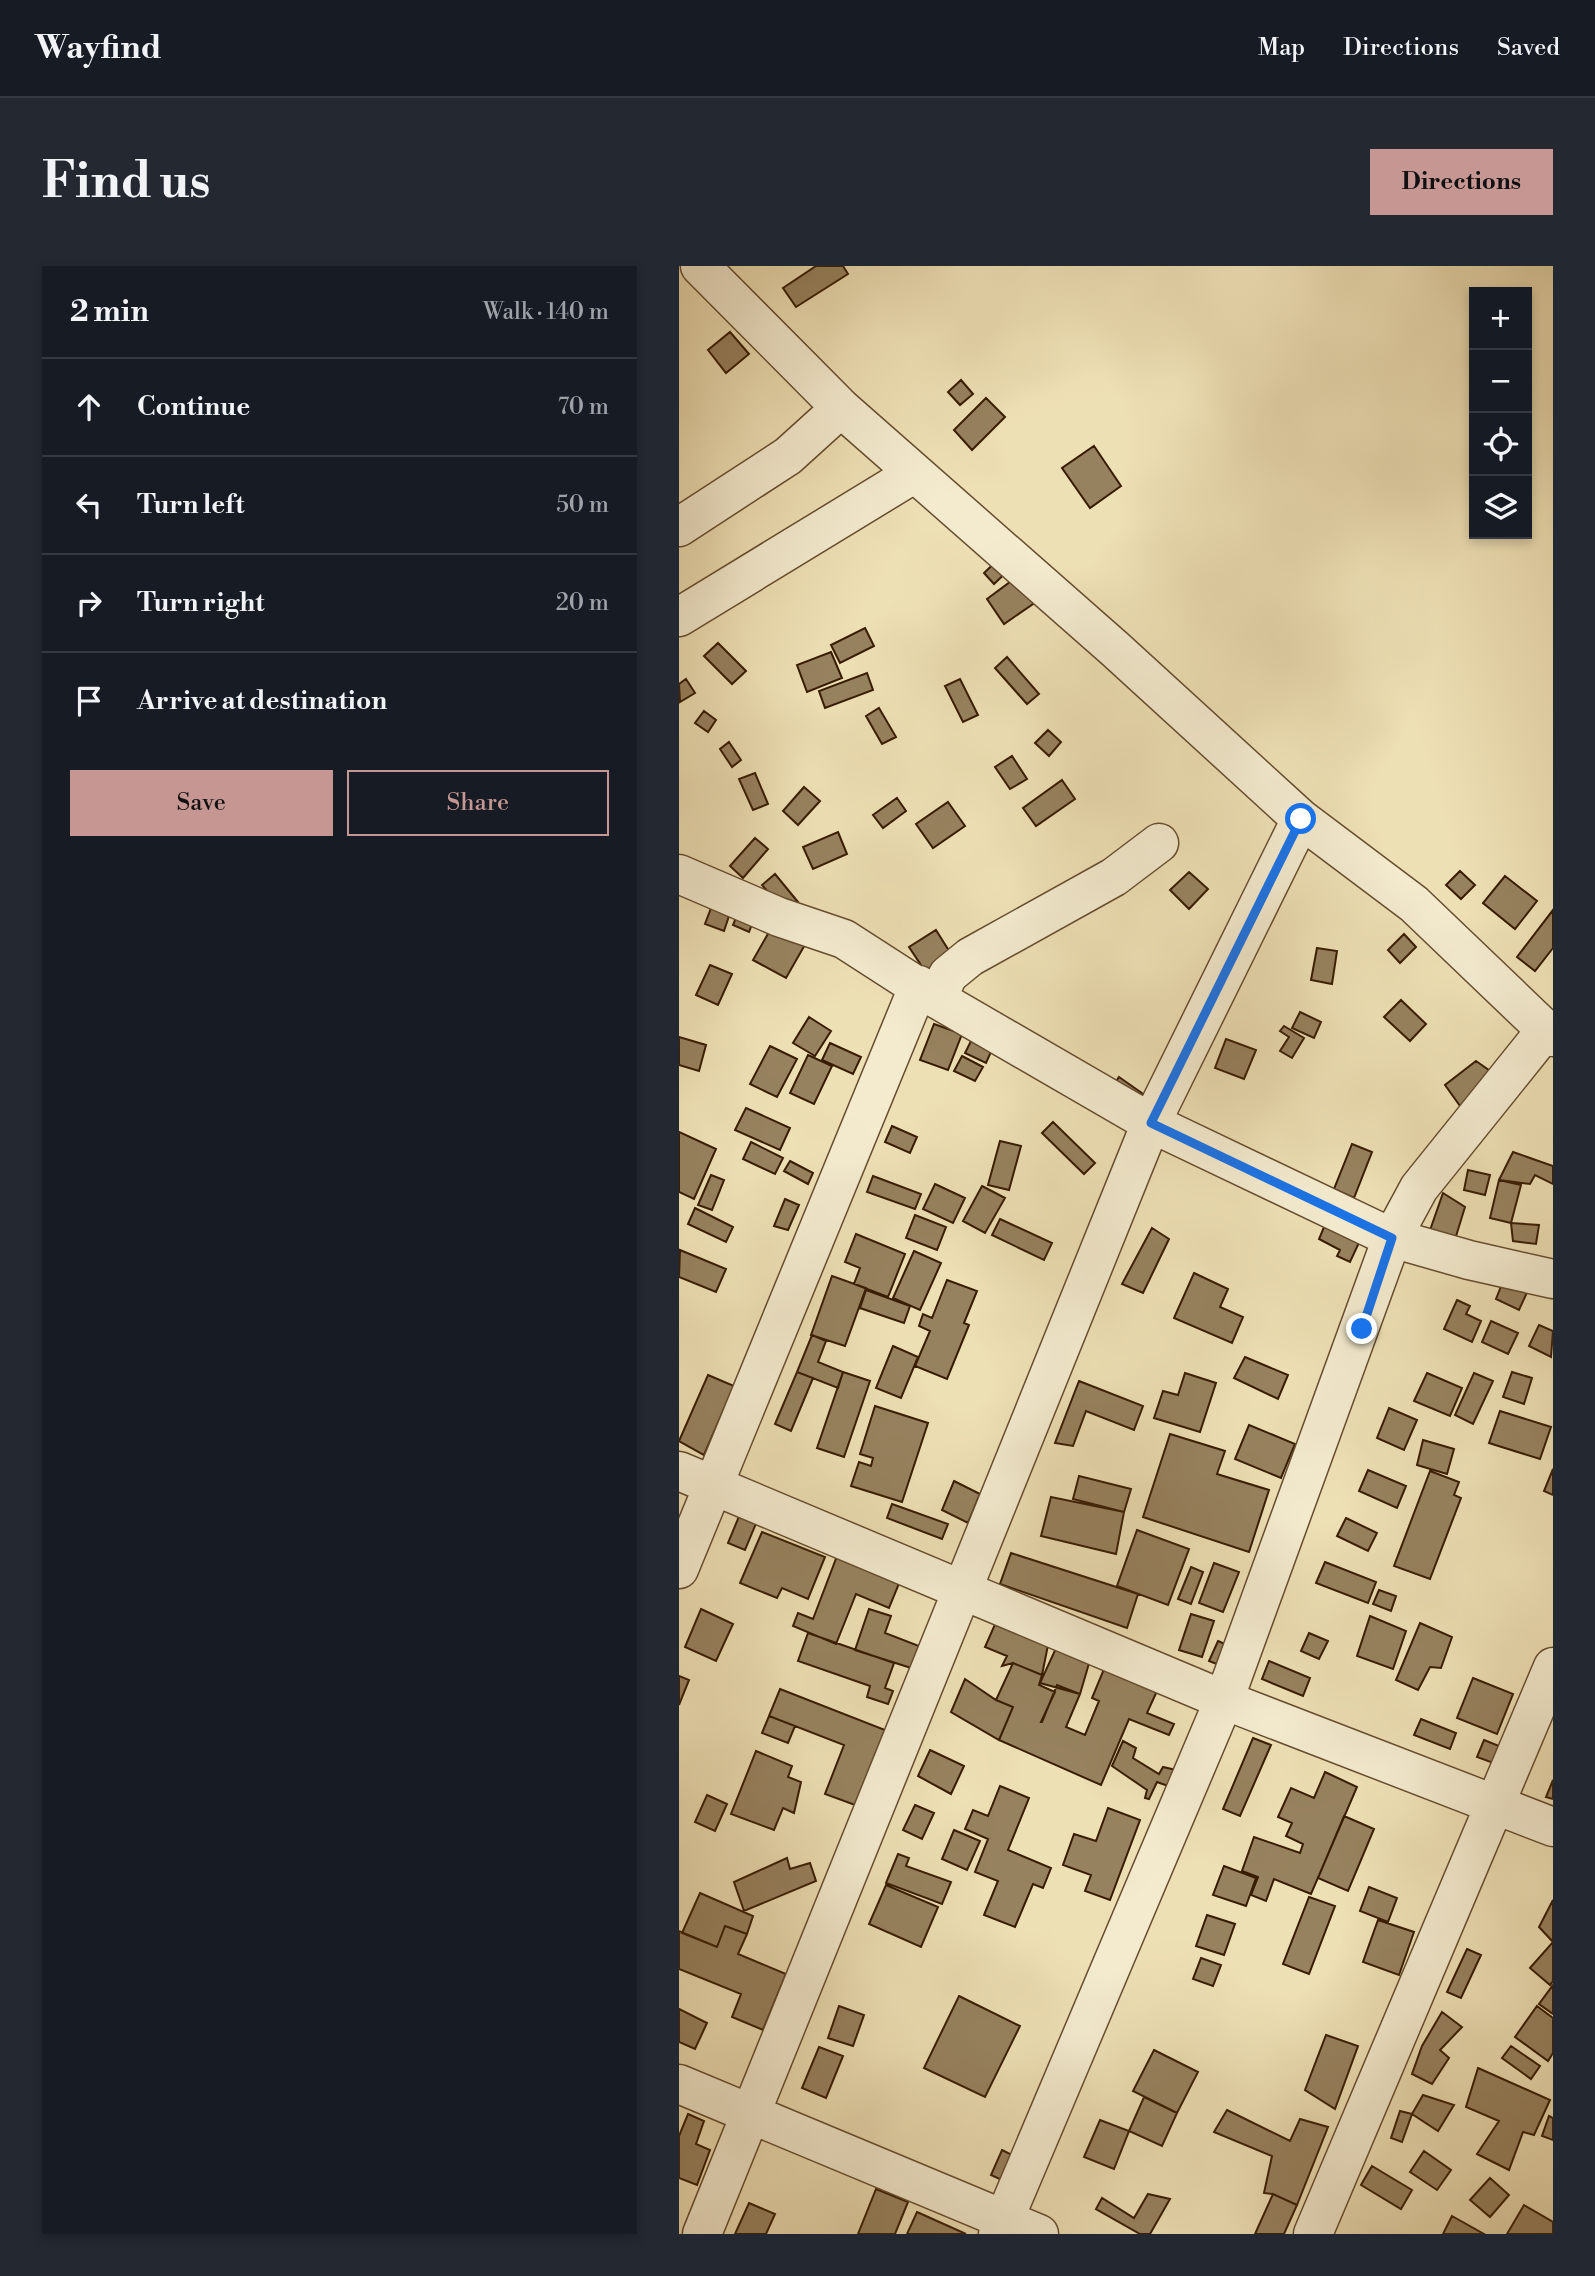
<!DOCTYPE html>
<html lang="en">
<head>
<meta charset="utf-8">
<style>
  :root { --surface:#171b24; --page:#242831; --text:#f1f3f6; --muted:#9ea1a6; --line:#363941; --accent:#c59692 }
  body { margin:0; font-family:"Libre Bodoni",serif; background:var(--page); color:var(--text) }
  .controls { position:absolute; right:21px; top:21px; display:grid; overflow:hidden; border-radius:0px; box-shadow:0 4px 10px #0003 }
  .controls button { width:63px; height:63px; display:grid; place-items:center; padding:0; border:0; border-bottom:2px solid var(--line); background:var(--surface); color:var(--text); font:35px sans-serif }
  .stop { position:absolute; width:21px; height:21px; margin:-16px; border:5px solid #1a73e8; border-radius:50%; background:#fff }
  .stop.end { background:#1a73e8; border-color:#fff; box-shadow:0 2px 7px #0008 }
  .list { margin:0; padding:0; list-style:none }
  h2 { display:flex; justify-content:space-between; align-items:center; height:91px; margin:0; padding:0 28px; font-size:30px }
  h2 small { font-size:23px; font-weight:400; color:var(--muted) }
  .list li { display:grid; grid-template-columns:46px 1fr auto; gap:21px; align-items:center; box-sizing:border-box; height:98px; padding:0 28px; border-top:2px solid var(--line) }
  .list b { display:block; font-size:26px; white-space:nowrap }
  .list em { font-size:23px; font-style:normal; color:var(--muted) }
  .actions { display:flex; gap:14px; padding:21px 28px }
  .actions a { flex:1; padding:16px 0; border:2px solid var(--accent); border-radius:0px; text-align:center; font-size:24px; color:var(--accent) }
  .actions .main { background:var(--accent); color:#111 }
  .icon { flex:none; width:38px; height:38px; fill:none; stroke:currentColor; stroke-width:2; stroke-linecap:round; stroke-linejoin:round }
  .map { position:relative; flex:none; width:874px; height:1968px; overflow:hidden; border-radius:0px }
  header { display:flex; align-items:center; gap:42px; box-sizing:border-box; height:98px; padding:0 35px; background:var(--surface); border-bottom:2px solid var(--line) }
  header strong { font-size:33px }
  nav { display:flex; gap:38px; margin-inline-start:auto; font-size:24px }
  .intro { display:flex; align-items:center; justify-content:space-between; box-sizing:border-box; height:168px; padding:0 42px }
  h1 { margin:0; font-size:49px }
  .button { padding:18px 32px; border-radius:0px; background:var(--accent); color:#111; font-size:24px; font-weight:700 }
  main { display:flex; gap:42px; padding:0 42px }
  aside { flex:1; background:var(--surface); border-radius:0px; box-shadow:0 4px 10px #0003 }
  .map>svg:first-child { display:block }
</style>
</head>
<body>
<header>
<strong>Wayfind</strong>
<nav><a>Map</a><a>Directions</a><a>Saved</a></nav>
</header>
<div class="intro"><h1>Find us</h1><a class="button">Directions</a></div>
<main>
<aside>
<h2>2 min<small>Walk · 140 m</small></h2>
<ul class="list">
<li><svg class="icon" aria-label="ahead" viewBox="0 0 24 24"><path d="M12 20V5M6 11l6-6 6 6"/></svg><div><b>Continue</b></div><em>70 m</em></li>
<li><svg class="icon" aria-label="left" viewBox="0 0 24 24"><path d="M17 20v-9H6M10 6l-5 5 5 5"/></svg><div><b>Turn left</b></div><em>50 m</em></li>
<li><svg class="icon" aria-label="right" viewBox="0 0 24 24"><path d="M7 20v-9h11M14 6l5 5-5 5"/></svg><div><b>Turn right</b></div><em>20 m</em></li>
<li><svg class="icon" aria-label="arrive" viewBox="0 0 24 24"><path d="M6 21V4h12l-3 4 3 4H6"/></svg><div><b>Arrive at destination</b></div></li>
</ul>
<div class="actions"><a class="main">Save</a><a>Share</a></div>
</aside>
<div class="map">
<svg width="874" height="1968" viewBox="0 0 874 1968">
  <rect width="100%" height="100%" fill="#eee0b5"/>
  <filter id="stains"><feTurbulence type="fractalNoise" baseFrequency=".00286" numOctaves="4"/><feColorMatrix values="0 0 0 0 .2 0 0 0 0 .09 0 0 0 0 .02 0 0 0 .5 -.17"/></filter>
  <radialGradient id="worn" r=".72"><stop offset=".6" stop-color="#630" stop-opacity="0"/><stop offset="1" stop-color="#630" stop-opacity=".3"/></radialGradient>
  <!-- building -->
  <path fill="#97825f" stroke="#381c02" stroke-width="2" d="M137 0H164L169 8 117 41 104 22Z
    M51 66 70 88 47 107 29 84Z
    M282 114 294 128 281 139 269 126Z
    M307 132 326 151 293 184 275 164Z
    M415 180 442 220 411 242 383 202Z
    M326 287 336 298 315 318 305 307Z
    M339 310 357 336 325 358 308 333Z
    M186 362 195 380 161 397 152 379Z
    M39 377 67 405 53 418 25 390Z
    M152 386 163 412 128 426 118 399Z
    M328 391 360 428 348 438 316 402Z
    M188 407 194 424 146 442 140 425Z
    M7 413 16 427 1 436 0 418Z
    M281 413 299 449 284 456 266 420Z
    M200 442 217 471 203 478 187 450Z
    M25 445 37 454 29 466 16 457Z
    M369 464 382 476 370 490 356 477Z
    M50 476 62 494 53 501 41 483Z
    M333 490 348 513 331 523 316 501Z
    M76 507 89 538 74 544 60 513Z
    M383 514 396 533 357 560 344 542Z
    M125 521 141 535 119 559 104 545Z
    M218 532 227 545 204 562 194 549Z
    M269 536 286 560 254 582 237 558Z
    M159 566 168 588 134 603 124 581Z
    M76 572 89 583 64 612 51 600Z
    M781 605 796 619 782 633 767 619Z
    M510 606 529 623 510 643 491 624Z
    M96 608 119 636 107 647 83 619Z
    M826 610 858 635 836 663 804 637Z
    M37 629 55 635 45 665 26 658Z
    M61 642 77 648 70 666 54 659Z
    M874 644V682L856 705 838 691Z
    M94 659 127 677 107 712 74 694Z
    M257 664 272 688 246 705 230 681Z
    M725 668 737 681 721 697 709 684Z
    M638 682 658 685 653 718 632 714Z
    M31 699 53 708 39 739 17 729Z
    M722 734 747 758 731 775 705 751Z
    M621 746 642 756 635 772 613 762Z
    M130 751 152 765 136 790 114 777Z
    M255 758 283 768 269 804 241 794Z
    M605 760 625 772 613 792 601 785 610 771 601 765Z
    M296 767 316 777 307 797 286 787Z
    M0 771 27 779 20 805 0 799Z
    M547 773 577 784 565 813 536 802Z
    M151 777 182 791 174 808 143 794Z
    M91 780 118 793 98 831 71 818Z
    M129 789 153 800 135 838 111 827Z
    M283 790 304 801 296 815 275 805Z
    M797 795 814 807 784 844 766 819Z
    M440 811 470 832 432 823Z
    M67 842 111 862 101 884 56 864Z
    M374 856 416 897 405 908 363 867Z
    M213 860 238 871 231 887 206 876Z
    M0 866 37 883 15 933 0 926Z
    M321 875 342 880 330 924 309 919Z
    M72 876 104 892 96 908 64 893Z
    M673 878 693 886 675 932 655 923Z
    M834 886 874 900V918L856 909 851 918 820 914Z
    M111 895 134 907 129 918 105 905Z
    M789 904 811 909 806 929 785 924Z
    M32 909 45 914 33 944 19 939Z
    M194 910 242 928 236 943 188 926Z
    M820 914 842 919 832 957 811 952Z
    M256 918 286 932 274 957 244 943Z
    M303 920 326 932 306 967 284 955Z
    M764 927 786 941 774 980 749 970Z
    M106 933 120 939 109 964 95 960Z
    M16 942 54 961 47 976 9 958Z
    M236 949 267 961 258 984 227 972Z
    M650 949 685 966 671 996 658 990 661 984 640 973Z
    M321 953 373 977 365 994 313 969Z
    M832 957 860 959 857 978 834 975Z
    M473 962 490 973 464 1027 443 1018Z
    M177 968 226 988 209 1031 175 1018 181 1002 166 996Z
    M1 984 47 1003 37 1026 0 1011Z
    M235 985 262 997 241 1044 214 1032Z
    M515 1007 549 1023 541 1041 564 1051 553 1077 495 1052Z
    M153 1010 187 1022 166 1080 132 1069Z
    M825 1013 850 1022 840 1044 817 1033Z
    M268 1014 298 1025 285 1057 290 1059 268 1113 236 1100 251 1065 240 1060 244 1048 253 1052Z
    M187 1024 231 1040 225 1057 181 1042Z
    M778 1034 791 1040 787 1048 802 1055 793 1076 765 1063Z
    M812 1055 839 1067 829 1088 803 1076Z
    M860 1059 874 1065 872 1091 850 1080Z
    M133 1069 147 1075 139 1096 164 1106 159 1122 118 1106Z
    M214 1080 239 1091 222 1132 197 1122Z
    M566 1091 609 1109 599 1133 555 1112Z
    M118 1106 134 1112 112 1165 96 1158Z
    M164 1106 191 1115 165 1191 138 1182Z
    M833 1106 853 1112 845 1138 824 1131Z
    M506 1107 537 1117 521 1166 475 1152 484 1125 499 1129Z
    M748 1107 783 1122 771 1150 735 1135Z
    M795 1107 814 1115 794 1158 776 1149Z
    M29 1109 55 1120 25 1189 0 1175Z
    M400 1115 464 1140 455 1164 407 1145 394 1180 376 1177Z
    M196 1140 249 1157 223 1236 172 1220 180 1196 192 1200 194 1192 181 1188Z
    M710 1142 738 1154 725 1184 698 1172Z
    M821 1145 872 1161 861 1193 810 1177Z
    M570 1159 616 1178 602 1212 556 1193Z
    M491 1168 546 1185 538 1208 590 1224 570 1286 464 1251Z
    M744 1174 775 1183 768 1208 738 1199Z
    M874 1203V1229L865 1225Z
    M689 1204 727 1220 718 1242 680 1225Z
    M751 1205 780 1216 775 1229 782 1232 751 1313 715 1300Z
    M400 1210 452 1223 445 1246 394 1233Z
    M275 1215 301 1228 289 1257 263 1244Z
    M372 1231 445 1246 437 1288 362 1270Z
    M213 1238 269 1258 263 1273 208 1252Z
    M61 1248 78 1255 66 1284 49 1277Z
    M667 1252 698 1267 689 1285 658 1270Z
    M458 1264 510 1283 489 1339 438 1320Z
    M83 1266 146 1291 129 1333 103 1322 98 1332 61 1317Z
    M332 1287 459 1328 448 1362 321 1318Z
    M158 1290 221 1315 210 1342 177 1328 157 1378 114 1360 119 1347 134 1353Z
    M646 1296 697 1316 689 1337 637 1317Z
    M535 1297 560 1306 544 1346 520 1337Z
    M512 1301 524 1306 512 1338 499 1333Z
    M700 1324 717 1330 712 1345 694 1338Z
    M22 1343 54 1358 37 1395 6 1381Z
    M190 1343 212 1350 206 1367 240 1380 232 1402 176 1384Z
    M512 1348 535 1355 523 1391 500 1384Z
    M691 1350 727 1365 714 1403 678 1390Z
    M317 1356 369 1379 363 1409 334 1397 323 1400 328 1390 306 1381Z
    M741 1357 773 1371 762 1402 751 1401 739 1424 717 1414Z
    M129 1367 215 1397 206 1422 214 1425 209 1438 188 1431 191 1420 119 1395Z
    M630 1367 649 1375 640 1393 622 1385Z
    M539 1375 553 1381 545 1401 530 1395Z
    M378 1380 411 1394 401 1428 361 1417Z
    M590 1395 631 1412 624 1430 583 1413Z
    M334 1397 363 1409 360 1419 376 1426 362 1456H363L378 1419 401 1428 387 1461 406 1469 420 1435 413 1432 425 1403 478 1425 468 1447 495 1458 490 1469 450 1453 422 1519 320 1474 334 1441 317 1434Z
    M0 1410 10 1414 0 1439Z
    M794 1412 834 1428 818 1468 778 1452Z
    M286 1413 317 1434 334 1441 320 1474 272 1446Z
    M101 1423 206 1464 176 1539 146 1528 165 1479 90 1450Z
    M90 1450 116 1460 109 1477 83 1467Z
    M742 1453 777 1467 771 1483 735 1469Z
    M574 1472 592 1479 561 1550 544 1543Z
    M805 1474 835 1486 828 1502 798 1491Z
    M444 1475 457 1482 454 1492 480 1508 484 1501 501 1505 492 1521 478 1516 470 1533 466 1532 468 1524 433 1500Z
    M251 1484 285 1500 272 1528 239 1510Z
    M77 1485 113 1500 109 1511 122 1516 115 1547 104 1542 95 1564 52 1548Z
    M646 1506 678 1521 632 1628 595 1613 587 1635 572 1629 579 1611 563 1605 575 1571 621 1587 624 1578 607 1570 613 1557 599 1551 612 1522 635 1532Z
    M874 1514V1533L867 1531Z
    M321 1520 350 1532 329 1584 372 1602 364 1622 354 1618 336 1661 305 1649 319 1615 296 1606 309 1573 286 1563 294 1544 309 1550Z
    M28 1529 48 1538 36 1565 16 1556Z
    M236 1539 255 1547 243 1573 224 1564Z
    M429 1542 461 1554 431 1634 406 1625 412 1609 384 1599 395 1568 417 1575Z
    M665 1550 695 1563 669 1625 639 1612Z
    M275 1564 301 1575 288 1604 263 1593Z
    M219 1588 230 1592 227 1600 272 1616 263 1638 207 1617Z
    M108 1592 111 1603 131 1597 137 1615 65 1645 55 1616Z
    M545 1600 577 1612 567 1640 534 1629Z
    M207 1619 259 1641 242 1681 190 1658Z
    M690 1621 718 1632 709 1656 681 1645Z
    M21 1627 74 1650 68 1668 46 1660 38 1681 3 1667Z
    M630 1631 656 1640 630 1708 604 1698Z
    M874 1634V1676L860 1661Z
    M528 1649 556 1658 545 1689 517 1680Z
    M699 1654 735 1666 720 1709 684 1696Z
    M46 1660 68 1668 59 1688 107 1708 84 1764 53 1751 62 1728 0 1703V1665L38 1681Z
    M874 1676V1715L871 1719 851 1702Z
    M788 1683 802 1689 782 1732 768 1726Z
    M522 1692 542 1699 534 1720 514 1713Z
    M874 1719V1748L860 1738Z
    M280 1730 341 1760 306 1831 245 1802Z
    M160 1740 185 1749 174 1780 149 1772Z
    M858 1740 874 1752V1787L869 1795 836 1771Z
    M0 1743 28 1757 16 1783 0 1776Z
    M763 1746 783 1761 761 1784 770 1792 753 1818 733 1808 743 1780Z
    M647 1769 679 1780 656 1843 626 1824Z
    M832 1780 861 1800 852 1813 823 1792Z
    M140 1781 164 1790 147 1832 123 1822Z
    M475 1784 519 1806 498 1847 454 1825Z
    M799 1802 871 1834 855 1869 844 1866 830 1904 798 1888 820 1855 787 1841Z
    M744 1829 775 1839 759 1865 733 1848Z
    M465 1831 498 1847 483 1880 450 1865Z
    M548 1844 611 1875 621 1853 649 1861 618 1939 594 1928 585 1927 593 1890 535 1866Z
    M721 1845 733 1848 723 1876 712 1872Z
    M9 1848 25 1855 17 1878 31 1884 18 1919 0 1912V1870Z
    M870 1850 874 1852V1874L863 1870Z
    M421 1854 450 1865 435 1903 405 1891Z
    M323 1884 341 1893 329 1917 312 1909Z
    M745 1885 772 1904 758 1924 731 1906Z
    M693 1900 733 1924 722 1943 682 1919Z
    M811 1912 830 1929 811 1951 791 1934Z
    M197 1923 229 1936 216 1968H179Z
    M469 1928 491 1933 471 1968H461L417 1943 423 1932 455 1952Z
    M594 1928 618 1939 605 1968H576Z
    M70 1937 96 1948 87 1968H56Z
    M845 1939 874 1956V1968H828Z
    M238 1946 287 1968H228Z
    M773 1950 805 1968H764Z"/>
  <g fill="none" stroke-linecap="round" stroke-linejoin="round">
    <defs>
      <path id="minor" d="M21 0 162 142 436 383 622 553 735 638 874 771
        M0 261 109 190 162 142
        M0 351 236 207
        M0 608 100 651 165 673 258 733 472 857 713 972 545 1434 319 1968
        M258 733 269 709 291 691 435 611 480 577
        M867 764 740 922 713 972 790 994 874 1013
        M0 1205 545 1434 874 1561
        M0 1303 240 719
        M0 1818 360 1968
        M23 1968 472 857 622 553
        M634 1968 874 1401"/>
    </defs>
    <!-- minor casing -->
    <use href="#minor" stroke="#664d2f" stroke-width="41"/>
    <!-- minor -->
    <use href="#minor" stroke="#f4ebcf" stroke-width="38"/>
  </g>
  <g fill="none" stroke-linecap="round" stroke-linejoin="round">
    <!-- route -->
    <path stroke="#1a73e8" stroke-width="9" d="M622 553 472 857 713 972 683 1063"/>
  </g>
  <rect width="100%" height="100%" filter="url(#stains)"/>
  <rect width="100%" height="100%" fill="url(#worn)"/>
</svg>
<div class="controls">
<button>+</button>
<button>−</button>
<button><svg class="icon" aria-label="locate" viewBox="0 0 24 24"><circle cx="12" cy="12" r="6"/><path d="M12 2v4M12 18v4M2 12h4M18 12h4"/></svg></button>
<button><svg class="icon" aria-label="layers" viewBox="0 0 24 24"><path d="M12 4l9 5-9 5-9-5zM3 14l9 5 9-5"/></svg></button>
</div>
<div class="stop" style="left:622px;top:553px"></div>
<div class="stop end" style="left:683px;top:1063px"></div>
</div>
</main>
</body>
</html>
